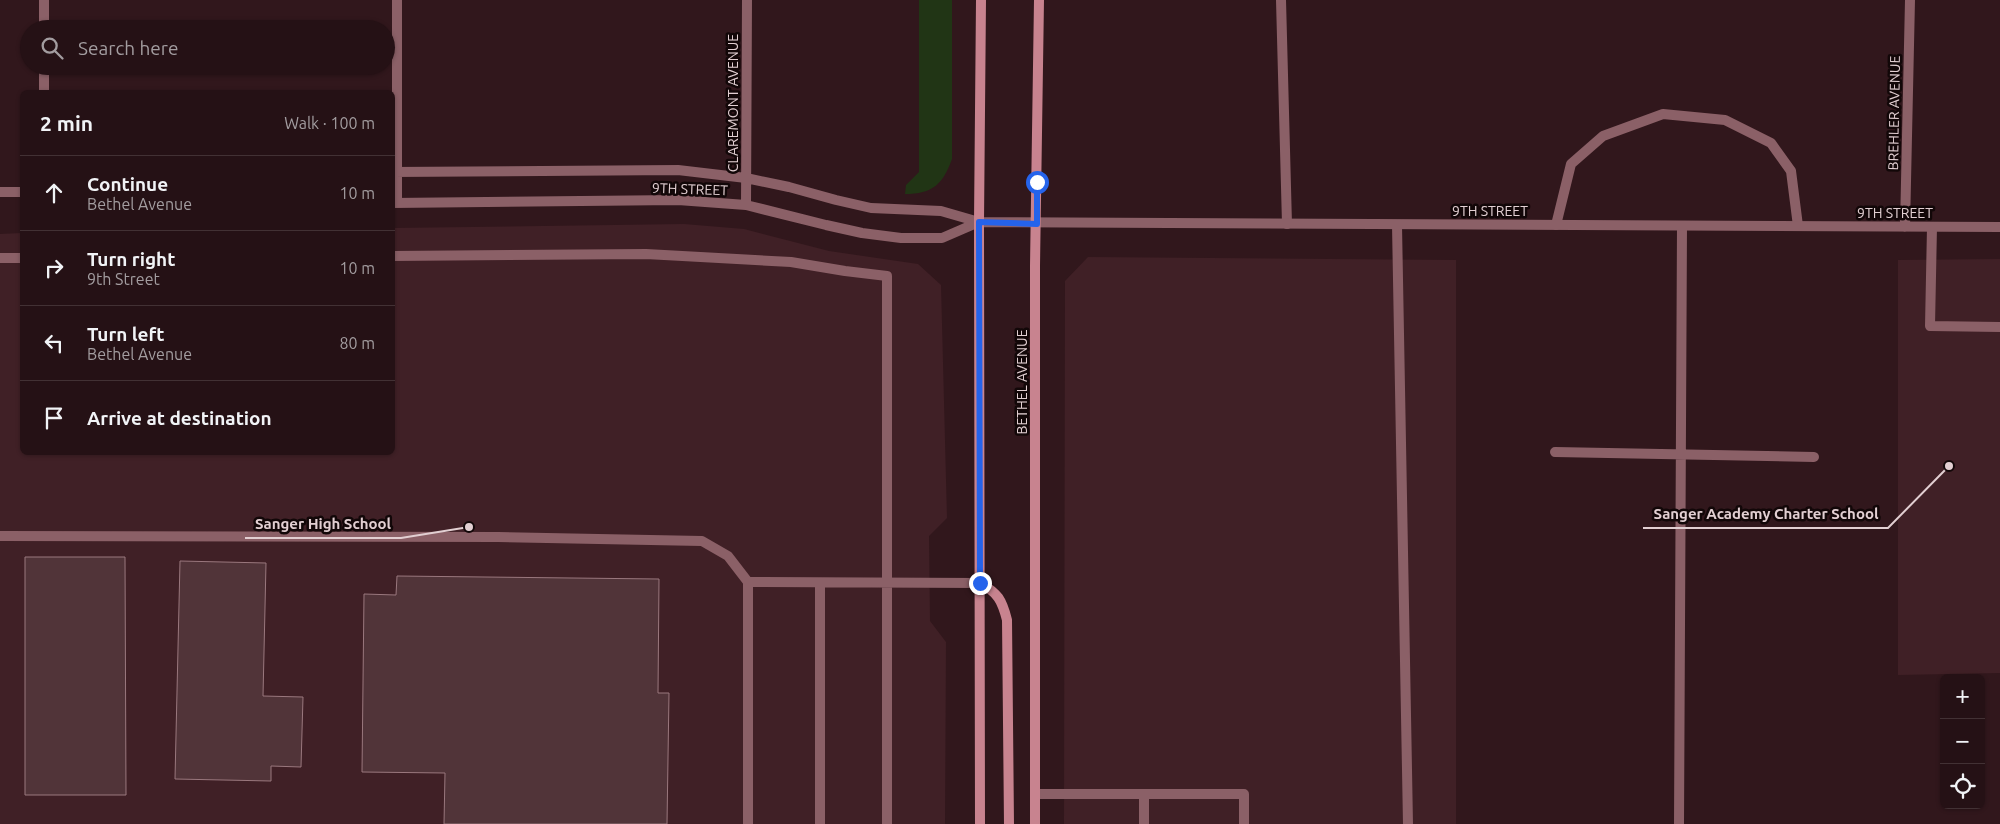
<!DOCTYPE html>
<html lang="en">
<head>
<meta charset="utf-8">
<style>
  :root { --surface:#251115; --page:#2d1a1e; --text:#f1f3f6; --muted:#a39da0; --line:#423134 }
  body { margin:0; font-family:Ubuntu,sans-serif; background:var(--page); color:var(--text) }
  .controls { position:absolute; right:15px; bottom:15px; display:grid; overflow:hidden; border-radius:8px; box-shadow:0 1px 4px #0004 }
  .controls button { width:45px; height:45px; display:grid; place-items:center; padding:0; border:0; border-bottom:1px solid var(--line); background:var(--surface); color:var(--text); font:25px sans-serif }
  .stop { position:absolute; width:15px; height:15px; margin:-11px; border:4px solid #2563eb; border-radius:50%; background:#fff }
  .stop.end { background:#2563eb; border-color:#fff; box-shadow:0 1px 5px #0008 }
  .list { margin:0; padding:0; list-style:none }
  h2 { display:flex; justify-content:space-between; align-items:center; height:65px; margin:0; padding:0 20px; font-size:21px }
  h2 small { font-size:16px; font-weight:400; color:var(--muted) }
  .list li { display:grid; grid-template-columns:32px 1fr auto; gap:15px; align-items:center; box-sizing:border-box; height:75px; padding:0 20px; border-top:1px solid var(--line) }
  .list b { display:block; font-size:19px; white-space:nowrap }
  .list p { margin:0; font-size:16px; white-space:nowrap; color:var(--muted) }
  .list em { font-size:16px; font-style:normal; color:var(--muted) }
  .icon { flex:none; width:28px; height:28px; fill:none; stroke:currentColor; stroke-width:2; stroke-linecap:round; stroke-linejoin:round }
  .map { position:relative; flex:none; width:2000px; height:824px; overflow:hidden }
  .search { position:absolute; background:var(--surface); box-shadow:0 1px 4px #0004; left:20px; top:20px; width:375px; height:55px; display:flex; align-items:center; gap:12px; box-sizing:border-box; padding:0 18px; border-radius:28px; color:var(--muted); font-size:19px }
  .panel { position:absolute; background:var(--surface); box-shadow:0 1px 4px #0004; left:20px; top:90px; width:375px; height:365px; border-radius:8px }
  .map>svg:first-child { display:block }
</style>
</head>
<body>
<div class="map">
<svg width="2000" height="824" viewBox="0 0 2000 824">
  <rect width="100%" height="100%" fill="#31171c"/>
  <!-- built -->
  <path fill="#402026" d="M684 224 744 229 829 251 918 264 941 285 947 518 929 536 930 621 946 642 945 824H0V234L22 233V452H392L393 228Z
    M1088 257 1456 260V824H1064L1065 281Z
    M2000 259V673L1898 675V260Z"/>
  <!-- green -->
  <path fill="#213515" d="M919 0H952V159C943 184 933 194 905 194L906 185 919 172Z"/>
  <!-- building -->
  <path fill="#513439" stroke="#9a787e" d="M25 557H125L126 795H25Z
    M180 561 266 563 263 696 303 697 301 767 271 766V781L175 779Z
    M397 576 659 579 658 693H669L667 824H444L445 773 362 772 364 594 396 595Z"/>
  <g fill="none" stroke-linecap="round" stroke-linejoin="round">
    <!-- service -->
    <path stroke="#8b6067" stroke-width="10" d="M1281 0 1287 224
      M1397 225 1408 824
      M1556 225 1571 164 1603 136 1663 114 1725 120 1771 143 1791 171 1798 226
      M1932 227 1930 326 2000 327
      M392 256 646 254 791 262 845 271 887 276V824
      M0 258H22
      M1555 452 1814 457
      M0 536 498 537 702 541 728 556 748 582V824
      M748 582 980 583
      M820 583V824
      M1035 794H1144V824
      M1144 794H1244V824
      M1679 824 1682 226"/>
    <!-- minor -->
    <path stroke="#8b6067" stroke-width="10" d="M397 0V203
      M44 29V0
      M44 92V66
      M392 172 678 170 746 178 789 187 836 200 871 208 941 211 979 222 2000 227
      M0 192H22
      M392 203 678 200 746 205 826 225 862 233 901 238H942L979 222
      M746 205 747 0
      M1905 227 1910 0"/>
    <!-- secondary -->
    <path stroke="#c8838f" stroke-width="10" d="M980 583C998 593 1002 600 1007 620L1009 824
      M980 824 979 222 981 0
      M1035 824V266L1039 0"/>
  </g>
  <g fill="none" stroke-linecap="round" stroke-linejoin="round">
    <!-- route -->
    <path stroke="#2563eb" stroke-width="6" d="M980 583 979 222 1037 224V182"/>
  </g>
  <g text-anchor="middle" stroke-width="5" stroke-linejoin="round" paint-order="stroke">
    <!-- street labels -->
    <g font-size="14" fill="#e2cfd2" stroke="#120708">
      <text transform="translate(733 103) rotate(-90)" y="5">CLAREMONT AVENUE</text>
      <text transform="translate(1894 113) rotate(-89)" y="5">BREHLER AVENUE</text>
      <text transform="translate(690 189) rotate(2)" y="5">9TH STREET</text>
      <text x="1490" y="216">9TH STREET</text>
      <text x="1895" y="218">9TH STREET</text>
      <text transform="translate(1022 382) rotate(-90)" y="5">BETHEL AVENUE</text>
    </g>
  </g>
  <!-- callouts -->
  <path fill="none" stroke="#e2cfd2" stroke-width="2" d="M1949 466L1888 528H1643M469 527L401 538H245"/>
  <g fill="#e2cfd2" stroke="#120708" stroke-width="2">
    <circle cx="1949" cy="466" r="5"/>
    <circle cx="469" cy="527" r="5"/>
  </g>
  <g font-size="15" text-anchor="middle" font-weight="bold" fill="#e2cfd2" stroke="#120708" stroke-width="5" stroke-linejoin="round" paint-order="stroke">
    <text x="1766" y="519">Sanger Academy Charter School</text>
    <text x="323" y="529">Sanger High School</text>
  </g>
</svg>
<div class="controls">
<button>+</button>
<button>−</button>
<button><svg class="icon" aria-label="locate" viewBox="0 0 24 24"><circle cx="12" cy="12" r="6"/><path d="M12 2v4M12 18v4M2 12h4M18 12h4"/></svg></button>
</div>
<div class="stop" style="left:1037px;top:182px"></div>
<div class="stop end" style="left:980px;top:583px"></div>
<div class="search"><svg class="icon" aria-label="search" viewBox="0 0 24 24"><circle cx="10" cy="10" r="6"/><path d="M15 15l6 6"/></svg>Search here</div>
<section class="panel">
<h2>2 min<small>Walk · 100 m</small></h2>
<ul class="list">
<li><svg class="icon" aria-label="ahead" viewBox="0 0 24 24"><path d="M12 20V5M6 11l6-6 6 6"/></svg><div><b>Continue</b><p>Bethel Avenue</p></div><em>10 m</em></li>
<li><svg class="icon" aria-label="right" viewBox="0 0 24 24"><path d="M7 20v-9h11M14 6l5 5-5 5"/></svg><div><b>Turn right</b><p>9th Street</p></div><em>10 m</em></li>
<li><svg class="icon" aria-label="left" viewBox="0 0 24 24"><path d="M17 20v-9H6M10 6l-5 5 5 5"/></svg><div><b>Turn left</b><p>Bethel Avenue</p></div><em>80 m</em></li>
<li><svg class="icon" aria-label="arrive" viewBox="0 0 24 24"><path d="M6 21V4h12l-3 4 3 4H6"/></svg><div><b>Arrive at destination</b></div></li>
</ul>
</section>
</div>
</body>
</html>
